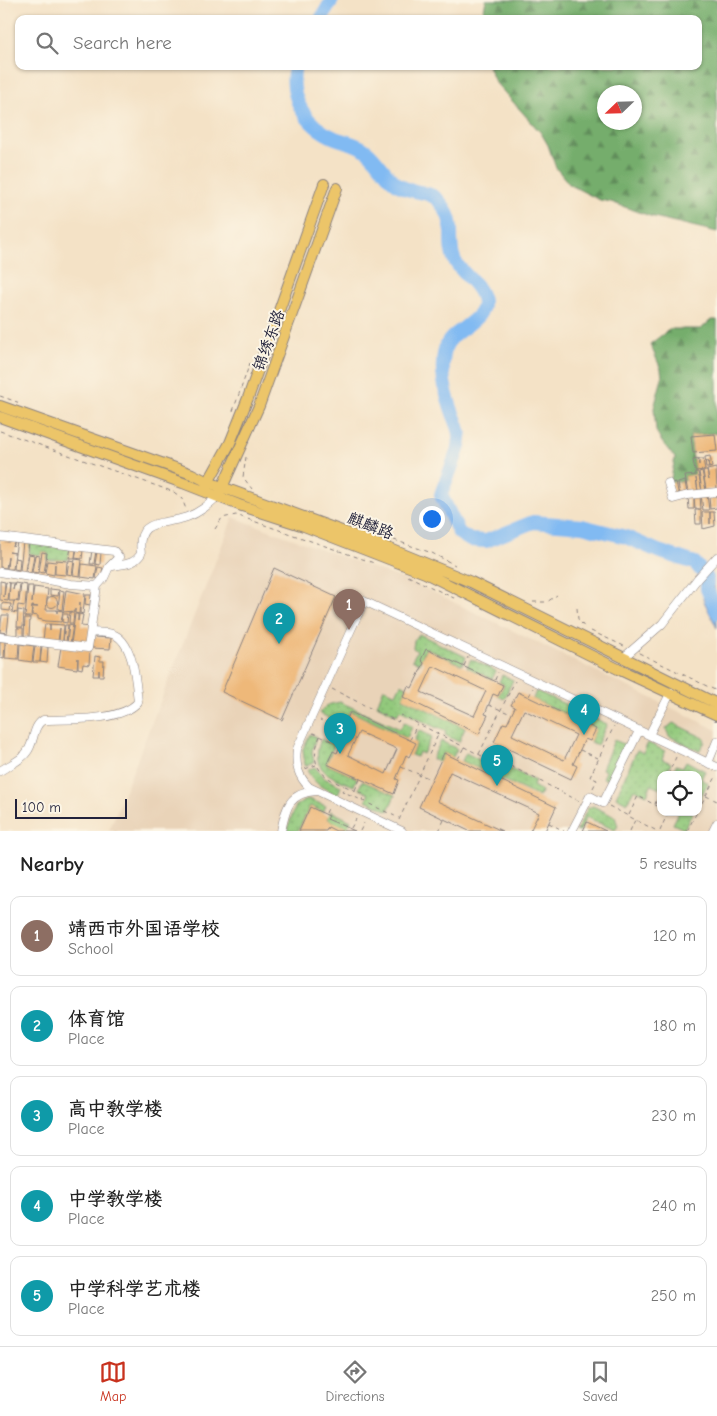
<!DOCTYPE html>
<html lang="en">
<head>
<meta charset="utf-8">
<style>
  :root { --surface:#fff; --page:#f2f2f2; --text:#222; --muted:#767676; --line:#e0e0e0; --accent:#c8321e }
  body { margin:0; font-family:"Comic Neue","LXGW WenKai TC",sans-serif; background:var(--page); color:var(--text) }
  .controls { position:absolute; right:15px; bottom:15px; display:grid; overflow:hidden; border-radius:10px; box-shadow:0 1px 4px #0004 }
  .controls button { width:45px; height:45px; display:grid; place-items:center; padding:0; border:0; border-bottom:1px solid var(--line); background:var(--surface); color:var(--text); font:25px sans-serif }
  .compass { position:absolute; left:597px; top:85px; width:45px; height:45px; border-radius:50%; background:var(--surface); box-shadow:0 1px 4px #0004; rotate:247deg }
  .scale { position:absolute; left:15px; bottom:12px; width:112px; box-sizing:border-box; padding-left:5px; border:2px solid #22223b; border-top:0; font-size:14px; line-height:18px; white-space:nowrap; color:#22223b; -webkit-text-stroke:4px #fcf5e5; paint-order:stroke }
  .you { position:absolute; left:431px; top:518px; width:18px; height:18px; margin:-12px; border:4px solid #fff; border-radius:50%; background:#1a73e8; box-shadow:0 0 0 8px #1a73e833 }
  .badge { display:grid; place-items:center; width:32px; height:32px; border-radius:50%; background:var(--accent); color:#fff; font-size:16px; font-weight:700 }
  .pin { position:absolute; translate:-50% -41px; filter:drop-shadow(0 1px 2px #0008) }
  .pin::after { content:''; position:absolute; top:26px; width:18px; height:15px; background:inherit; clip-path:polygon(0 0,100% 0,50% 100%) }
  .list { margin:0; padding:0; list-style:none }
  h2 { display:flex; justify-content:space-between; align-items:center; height:65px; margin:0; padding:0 20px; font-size:21px }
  h2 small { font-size:16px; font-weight:400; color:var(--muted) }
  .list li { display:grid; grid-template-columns:32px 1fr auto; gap:15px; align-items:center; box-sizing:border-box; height:80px; margin:0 10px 10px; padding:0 10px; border:1px solid var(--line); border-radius:10px }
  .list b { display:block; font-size:19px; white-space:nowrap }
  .list p { margin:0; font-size:16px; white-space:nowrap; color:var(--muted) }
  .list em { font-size:16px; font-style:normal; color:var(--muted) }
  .icon { flex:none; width:28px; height:28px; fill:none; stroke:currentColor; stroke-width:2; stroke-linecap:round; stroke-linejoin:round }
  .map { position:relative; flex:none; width:717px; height:831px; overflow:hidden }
  .search { position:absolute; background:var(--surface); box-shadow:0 1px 4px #0004; left:15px; right:15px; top:15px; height:55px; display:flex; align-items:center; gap:12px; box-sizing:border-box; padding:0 18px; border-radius:10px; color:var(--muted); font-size:19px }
  .sheet { height:515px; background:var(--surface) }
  nav { display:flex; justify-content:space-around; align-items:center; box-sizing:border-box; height:70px; border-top:1px solid var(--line); background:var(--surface); font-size:14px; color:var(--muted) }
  nav a { display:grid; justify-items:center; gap:2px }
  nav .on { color:var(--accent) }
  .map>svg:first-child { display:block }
</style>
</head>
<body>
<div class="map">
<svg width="717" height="831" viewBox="0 0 717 831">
  <defs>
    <pattern id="grass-dots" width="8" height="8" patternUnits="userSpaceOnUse" patternTransform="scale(1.25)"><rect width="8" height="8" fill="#92c97c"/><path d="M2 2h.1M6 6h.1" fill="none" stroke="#7eac6c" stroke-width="1.8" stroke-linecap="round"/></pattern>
    <pattern id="forest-firs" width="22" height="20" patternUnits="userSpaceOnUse" patternTransform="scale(1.25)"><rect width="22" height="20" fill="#75ad6c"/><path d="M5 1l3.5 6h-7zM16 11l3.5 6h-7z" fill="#608c5a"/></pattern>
    <pattern id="water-rules" width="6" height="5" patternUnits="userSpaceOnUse" patternTransform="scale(1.25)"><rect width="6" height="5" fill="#81baf2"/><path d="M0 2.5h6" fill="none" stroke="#6997c5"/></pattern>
  </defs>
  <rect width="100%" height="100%" fill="#fcf5e5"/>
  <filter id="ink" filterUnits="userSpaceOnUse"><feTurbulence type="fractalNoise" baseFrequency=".02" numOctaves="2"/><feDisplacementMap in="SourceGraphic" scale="10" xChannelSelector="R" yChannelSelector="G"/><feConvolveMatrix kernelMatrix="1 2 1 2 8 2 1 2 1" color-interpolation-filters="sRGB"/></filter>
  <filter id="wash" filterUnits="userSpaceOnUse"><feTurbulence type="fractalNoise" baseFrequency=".0096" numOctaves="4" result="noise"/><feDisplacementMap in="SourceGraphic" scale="20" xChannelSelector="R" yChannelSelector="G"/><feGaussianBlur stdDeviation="1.12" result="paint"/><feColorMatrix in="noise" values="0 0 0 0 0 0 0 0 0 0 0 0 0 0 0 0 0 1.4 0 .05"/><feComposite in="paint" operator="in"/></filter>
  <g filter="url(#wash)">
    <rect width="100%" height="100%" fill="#f4e2c6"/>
    <!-- built -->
    <path fill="#e9d3b8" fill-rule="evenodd" d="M233 517 414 583 717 730V831H109ZM661 775H698V812H661Z"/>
    <!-- grass -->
    <path fill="url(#grass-dots)" stroke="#5a765c" d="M30 543 70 548 68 560H47L48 553 42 551 41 555 29 554Z
      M419 634 466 657 462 665 426 648 419 663 412 660 417 651 413 648 414 641Z
      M471 659 496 671 492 679 467 667Z
      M502 675 513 680 504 699 498 696 504 685 499 682Z
      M401 684 407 687 403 698 465 728 459 742 445 735 446 731 438 727 437 728 400 710 397 715 377 705 384 688 396 694Z
      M536 691 578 710 574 718 533 699Z
      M340 702 400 729 404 722 412 727 407 738 350 711 343 725 319 713 327 705Z
      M583 713 607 724 597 745 590 742 596 729 579 721Z
      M673 723 704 738 705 742 699 751 669 736 666 729Z
      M419 730 432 737 423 754 419 752 417 757 411 755 417 743 414 741Z
      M310 734 316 737 312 751 314 763 305 766 303 749Z
      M321 739 334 745 326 764 357 778 354 786C329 776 309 770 321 739Z
      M614 740 626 745 610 781 603 778 606 771 602 769Z
      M441 741 457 749 453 757 444 753 439 762 432 759Z
      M648 743 665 751 662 759 671 763 666 775H661L660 789 651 785 647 795 634 789 627 803 616 797 637 750 643 753Z
      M466 753 487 764 490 759 535 781 533 786 542 791 539 797 462 761Z
      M686 761 705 771 701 779 708 783 698 802V775H672L676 765 683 767Z
      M315 767 324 778 341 786 338 795C324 789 314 784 307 770Z
      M362 781 395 795 388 811 366 800 369 794 359 789Z
      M308 799 326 806 323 812 310 806 298 831H286L296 806Z
      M593 806 615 817 618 826 615 830 586 817 580 831H576L588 808Z
      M331 811 351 821 347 828 328 819Z
      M679 812H693L684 829 673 824Z"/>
    <!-- forest -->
    <path fill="url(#forest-firs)" stroke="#4c6854" fill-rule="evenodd" d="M486 0H717V232L650 216 611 202 600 200 570 185 556 168 548 145 541 133 495 82 488 66H698V19H482ZM604 92H634V122H604Z
      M711 320H717V435L715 433 690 436 695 474 685 476V481L670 483 675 458 662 442 656 431 654 408 662 378 661 369 650 344 670 329H701Z"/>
    <!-- water -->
    <path fill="url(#water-rules)" stroke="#526e96" d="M709 571C716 580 717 615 717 628L703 599 705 592 702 578Z"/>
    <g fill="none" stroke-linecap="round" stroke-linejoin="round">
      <!-- river -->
      <path stroke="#81baf2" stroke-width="14" d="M321 19 332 0
        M295 66C288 98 306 126 335 138 346 142 358 144 367 151 381 163 387 180 404 188 416 193 430 191 439 201 460 225 445 240 455 261 462 274 478 283 482 297 490 322 450 328 445 349 439 371 446 395 454 416 456 421 459 428 460 434 462 449 445 479 441 495L459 533 470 540 486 541 533 522 582 526 626 537 658 551 695 563 707 578V589L717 612"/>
    </g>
    <g id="blocks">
      <!-- building -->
      <path fill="#eeb879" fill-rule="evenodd" d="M715 434 717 451 693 453 691 436Z
        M710 456 712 467 709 468 708 461 709 468H706L705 457Z
        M698 459 699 465V459H703L705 470 695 471 693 460Z
        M716 468 717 489 706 490 703 471H707L709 480 707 470Z
        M702 471 706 490 702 491 699 472Z
        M695 472H698L702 491H698L696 478 698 492 688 493 685 476 696 475Z
        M685 481 687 494 680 495 678 483Z
        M676 482 679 496 674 497 671 483Z
        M701 495H707L709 510H703Z
        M717 495V508L710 509 709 496Z
        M688 496H694V509H689Z
        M694 496H700L701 509H695Z
        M695 510H701V524H696Z
        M702 512H710V524V512H714L715 526 703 529Z
        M0 539 14 542 13 547 15 542H17L15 553 9 552 15 553 13 569H7L8 557 6 568 0 567Z
        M23 542 29 543 25 571 20 570Z
        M71 548 76 549 75 558H69Z
        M77 549 83 550 82 559 75 558Z
        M92 550 96 551 94 564H90Z
        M97 551 101 552 100 565 95 564Z
        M42 552 47 553 44 573 39 572Z
        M29 554 34 555 31 573 26 572Z
        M35 555 40 556 38 573 32 572Z
        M15 558 20 559 19 570 14 569Z
        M75 559 82 560 80 576 73 575Z
        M56 560 67 561 66 575 55 574V564L54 575 45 573 47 561 56 562Z
        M69 560 74 561 72 575 67 574Z
        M82 564 97 566 95 579 81 577Z
        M98 567 103 568 100 579 96 578Z
        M274 568 336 597 282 720 222 692Z
        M0 581 5 582 4 597 6 582 10 583 8 601 0 600Z
        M10 583H14L13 590 15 583 20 584 18 601H9Z
        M21 584 27 585 25 606 18 605 17 613 12 612 14 601 19 602Z
        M28 586H33L32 603 34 587 48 589 46 610H57V613V610L63 611 61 622 46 621 38 619V616L32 615V607H38L32 606 31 617H25Z
        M50 589 59 590 58 596 50 595Z
        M60 590 64 591 62 610 58 609Z
        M66 590 85 594 83 614 80 613V602L79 614 75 613V609V611L63 612Z
        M86 595H91L90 605 85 604Z
        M46.5 602a5.5 5.5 0 1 1 11 0a5.5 5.5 0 1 1-11 0Z
        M2 603 11 604 10 611 2 610Z
        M18 610 24 611 23 627H17Z
        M70 612H74L73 623H69Z
        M63 614H68L67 623 62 622Z
        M75 614H78V621L79 614 83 615 81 626 90 627 88 646 71 644Z
        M2 615H9L7 633 0 632Z
        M25 618H30L29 637 24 636Z
        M45 624H50V631V624L64 625 63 641H59L60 628 58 641 43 640Z
        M69 624 73 625 70 644H67Z
        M65 625H68L66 642 63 641Z
        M17 628H23V636H17Z
        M93 637 111 638 110 649 92 648Z
        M0 641 5 642 4 658 0 657Z
        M6 642 19 643 18 659 5 658Z
        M20 644 34 646 32 662 19 660Z
        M35 646H41L40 662H33Z
        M42 646 48 647 47 663 40 662Z
        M61 647 90 651 89 665 83 664 82 669 78 668V658L77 669 58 666Z
        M426 649 503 685 498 696 493 694 485 714 488 715 479 734 403 697 408 686 412 688 424 663 421 660ZM433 666 486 691 474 716 421 692Z
        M95 656 100 657V661H104L103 676H99V670V676H93Z
        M518 692 596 729 590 741 585 739 573 764 577 766 571 779 494 742 503 723 507 724 515 707 511 705ZM524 710 576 735 564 760 512 735Z
        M350 712 416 743 409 757 406 755 396 779 399 780 394 794 327 764 333 751 337 753 348 727 344 726ZM359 732 397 749 386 774 348 755Z
        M444 753 556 807 545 831H530L539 813 450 772 437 801 502 831H469L419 807Z
        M310 807 329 816 327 819 355 831H336L328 827 326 831H299Z
        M587 822 606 831H583Z"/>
    </g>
  </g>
  <g filter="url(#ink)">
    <use href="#blocks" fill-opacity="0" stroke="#8b8280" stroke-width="1"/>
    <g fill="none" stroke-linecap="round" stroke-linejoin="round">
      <defs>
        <path id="minor" d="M668 483 673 499 688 495 717 492
          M0 537 114 551 119 557 109 567
          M0 572 71 584 97 586 104 578 109 567C122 563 132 567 141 554 136 517 161 526 187 517 199 513 208 505 217 497
          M0 637 88 648 97 586
          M623 658 662 624 698 578 717 557
          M649 735 671 692
          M708 763 717 741
          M0 771C9 765 21 761 27 752 35 742 32 727 43 720 68 719 121 722 138 702 136 684 134 640 112 634 106 632 98 633 92 632
          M281 831C286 807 289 793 316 791
          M402 831 309 787C298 776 295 765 297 749L364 601 717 767
          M572 831 590 796 603 803 639 731
          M713 831 717 823"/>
        <path id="major" d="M0 406 192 474 208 482 388 548 471 582 717 704
          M0 417 183 483 239 505 304 526 425 573 618 669 717 715
          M206 486 230 443 248 398 324 184
          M220 492 259 406 337 188"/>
      </defs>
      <!-- minor casing -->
      <use href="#minor" stroke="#8b8280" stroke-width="9"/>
      <!-- major casing -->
      <use href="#major" stroke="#8b8280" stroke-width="12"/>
      <!-- path -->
      <path stroke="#8b8280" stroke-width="1" stroke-dasharray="4 4" stroke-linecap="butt" d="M0 396 20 403
        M233 411 250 363
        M0 431 174 492 182 499 186 509
        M246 457 243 477 252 489
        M215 529 222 518 236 515 374 563
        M394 540 432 553 455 565
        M408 576 458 600
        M533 602H547L557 595
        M577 608 578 619 585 628
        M591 631 624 646
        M639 653 717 691
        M464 666 468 657
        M495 680 498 672
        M332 689 398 722 401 715 486 758 487 754 579 801
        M529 696 533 688
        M489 705 511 714
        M577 719 581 710
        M339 728 345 731
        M313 733 333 742 339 728 320 720
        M320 736C309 764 318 775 344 786
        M410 740 417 724
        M334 742 340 745
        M580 750 598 758
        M479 754 515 681
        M458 759 464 747
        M401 767 431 779
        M305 769 316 765
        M668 775 676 757
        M593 788 597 780 590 777 614 726
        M355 790 360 779
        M706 796 717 801
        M362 800 365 795 345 786 342 791 399 818
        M655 804 661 790
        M609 806 657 831
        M698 810 717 775
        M326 813 329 806
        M629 815 638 796 661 808
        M399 820 438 735
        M549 823 564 831
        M351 828 356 819
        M360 831 364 823
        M439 831 444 820
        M630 831 635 820
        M660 831 668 812
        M687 831 697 812"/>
      <!-- minor -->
      <use href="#minor" stroke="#fff" stroke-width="8"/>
      <!-- major -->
      <use href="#major" stroke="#ecc569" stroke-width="10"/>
    </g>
  </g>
  <g text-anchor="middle" stroke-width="4" stroke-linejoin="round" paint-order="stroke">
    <!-- street labels -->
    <g font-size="16" fill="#22223b" stroke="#fcf5e5">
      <text transform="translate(268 340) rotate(-70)" y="6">锦绣东路</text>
      <text transform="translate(371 525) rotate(21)" y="6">麒麟路</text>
    </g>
  </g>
</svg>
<div class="controls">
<button><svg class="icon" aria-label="locate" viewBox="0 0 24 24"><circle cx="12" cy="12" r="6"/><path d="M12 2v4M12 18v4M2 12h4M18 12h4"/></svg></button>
</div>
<svg class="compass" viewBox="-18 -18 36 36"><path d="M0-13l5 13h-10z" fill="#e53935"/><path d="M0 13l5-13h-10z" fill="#767676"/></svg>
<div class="scale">100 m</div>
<div class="you"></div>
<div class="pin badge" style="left:349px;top:630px;background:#8d6e63">1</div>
<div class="pin badge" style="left:279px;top:644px;background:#0f9aa8">2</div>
<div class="pin badge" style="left:340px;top:754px;background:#0f9aa8">3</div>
<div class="pin badge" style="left:584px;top:735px;background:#0f9aa8">4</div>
<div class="pin badge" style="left:497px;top:786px;background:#0f9aa8">5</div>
<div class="search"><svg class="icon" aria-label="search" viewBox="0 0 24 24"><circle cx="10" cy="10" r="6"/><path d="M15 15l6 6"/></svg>Search here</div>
</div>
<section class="sheet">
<h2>Nearby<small>5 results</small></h2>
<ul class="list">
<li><span class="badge" style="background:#8d6e63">1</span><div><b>靖西市外国语学校</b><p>School</p></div><em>120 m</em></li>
<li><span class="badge" style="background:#0f9aa8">2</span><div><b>体育馆</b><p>Place</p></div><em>180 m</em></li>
<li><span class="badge" style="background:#0f9aa8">3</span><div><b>高中教学楼</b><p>Place</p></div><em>230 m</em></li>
<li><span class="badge" style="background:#0f9aa8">4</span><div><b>中学教学楼</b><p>Place</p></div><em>240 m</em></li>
<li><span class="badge" style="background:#0f9aa8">5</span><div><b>中学科学艺术楼</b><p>Place</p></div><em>250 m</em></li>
</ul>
</section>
<nav>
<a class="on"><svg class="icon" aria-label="map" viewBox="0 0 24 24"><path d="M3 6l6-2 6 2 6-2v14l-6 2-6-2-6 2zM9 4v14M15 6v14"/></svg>Map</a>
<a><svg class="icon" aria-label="directions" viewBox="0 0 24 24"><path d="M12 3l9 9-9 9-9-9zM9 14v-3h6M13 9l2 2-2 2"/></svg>Directions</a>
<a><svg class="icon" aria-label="saved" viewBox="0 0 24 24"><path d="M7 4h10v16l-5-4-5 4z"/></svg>Saved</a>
</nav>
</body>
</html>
